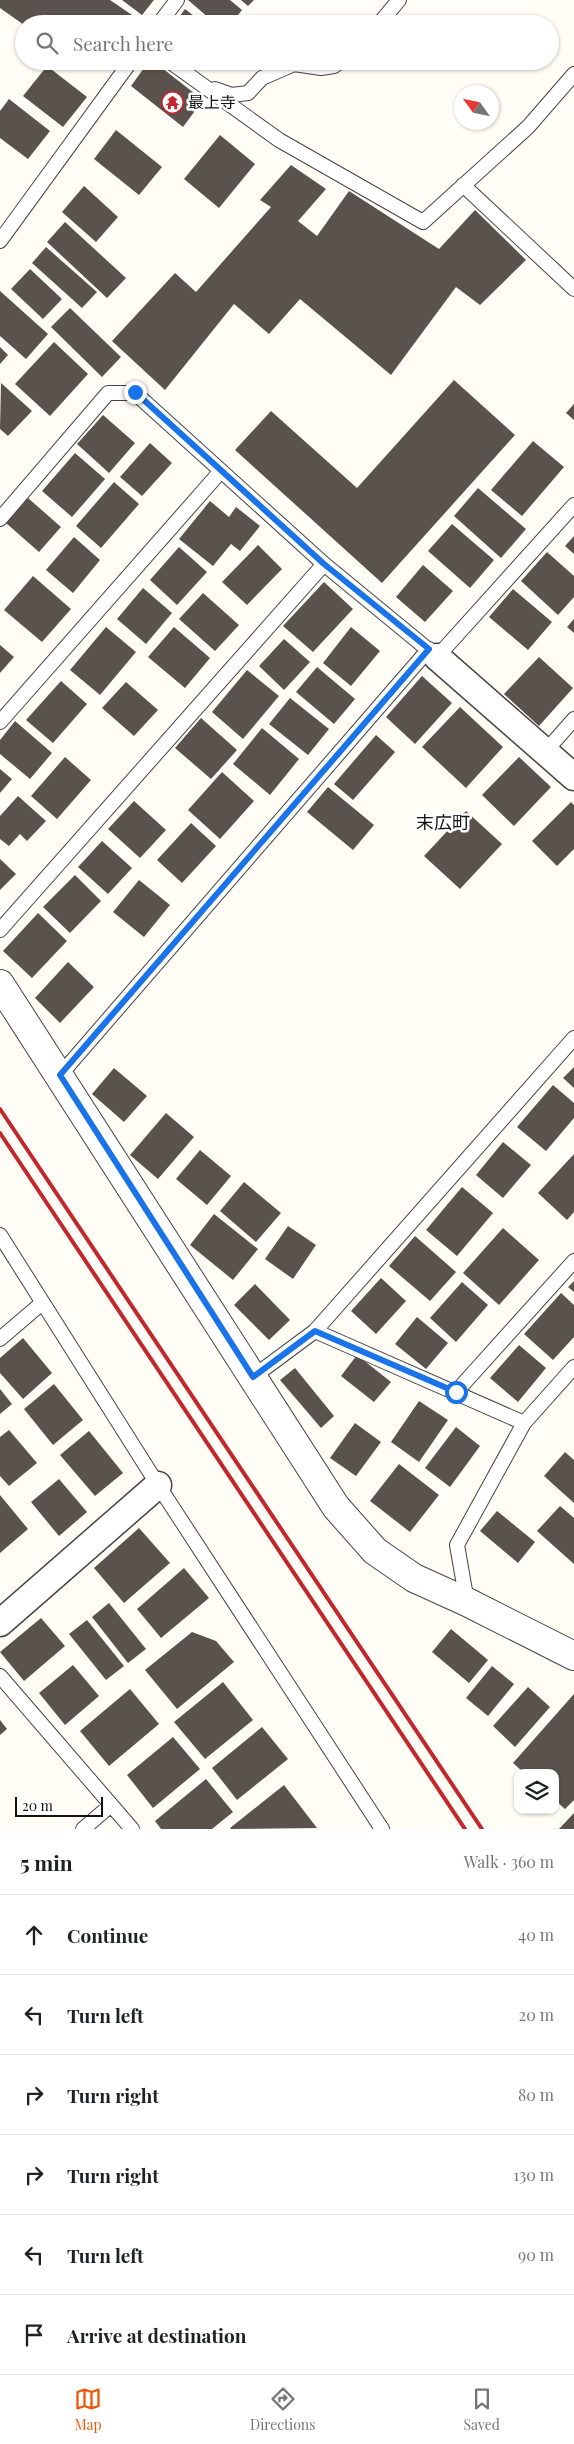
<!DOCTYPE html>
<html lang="en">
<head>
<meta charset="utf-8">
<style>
  :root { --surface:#fff; --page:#f6f6f6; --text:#202124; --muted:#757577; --line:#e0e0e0; --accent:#ea580c }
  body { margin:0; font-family:"Playfair Display","Noto Sans JP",serif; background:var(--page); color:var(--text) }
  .controls { position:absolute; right:15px; bottom:15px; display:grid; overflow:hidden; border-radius:10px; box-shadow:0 1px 4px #0004 }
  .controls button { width:45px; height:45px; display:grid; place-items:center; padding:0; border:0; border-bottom:1px solid var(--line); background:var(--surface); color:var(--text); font:25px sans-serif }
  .compass { position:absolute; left:454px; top:85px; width:45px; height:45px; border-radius:50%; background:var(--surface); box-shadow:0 1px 4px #0004; rotate:303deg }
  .scale { position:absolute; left:15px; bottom:12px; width:88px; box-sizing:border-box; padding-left:5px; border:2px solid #111; border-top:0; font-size:14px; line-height:18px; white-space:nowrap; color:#111; -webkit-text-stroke:4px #fff; paint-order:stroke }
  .stop { position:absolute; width:15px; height:15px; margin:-11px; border:4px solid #1a73e8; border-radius:50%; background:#fff }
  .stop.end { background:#1a73e8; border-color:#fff; box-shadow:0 1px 5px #0008 }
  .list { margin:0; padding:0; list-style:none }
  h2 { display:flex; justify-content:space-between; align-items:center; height:65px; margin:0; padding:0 20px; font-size:21px }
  h2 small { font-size:16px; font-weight:400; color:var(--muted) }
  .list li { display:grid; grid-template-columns:32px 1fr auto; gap:15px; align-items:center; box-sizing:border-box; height:80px; padding:0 20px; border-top:1px solid var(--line) }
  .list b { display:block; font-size:19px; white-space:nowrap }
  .list em { font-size:16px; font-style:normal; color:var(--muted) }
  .icon { flex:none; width:28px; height:28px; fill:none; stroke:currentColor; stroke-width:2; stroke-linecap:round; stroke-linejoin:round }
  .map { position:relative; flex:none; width:574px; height:1829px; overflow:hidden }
  .search { position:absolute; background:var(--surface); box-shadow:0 1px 4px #0004; left:15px; right:15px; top:15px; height:55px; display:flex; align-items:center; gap:12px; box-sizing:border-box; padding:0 18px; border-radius:28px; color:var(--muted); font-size:19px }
  .sheet { height:545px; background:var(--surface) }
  nav { display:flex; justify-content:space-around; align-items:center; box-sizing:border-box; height:70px; border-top:1px solid var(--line); background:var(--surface); font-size:14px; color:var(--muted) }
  nav a { display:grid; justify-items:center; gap:2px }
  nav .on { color:var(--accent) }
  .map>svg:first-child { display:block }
</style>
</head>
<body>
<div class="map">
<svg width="574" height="1829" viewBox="0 0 574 1829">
  <rect width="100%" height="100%" fill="#fffdf5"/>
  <!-- building -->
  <path fill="#5a524d" d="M0 0H110L135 17 130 24 24 25 0 8Z
    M122 0H154L142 15Z
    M188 0H230L242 10 231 24H216Z
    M241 0H254L248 6Z
    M185 9 204 24H174Z
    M149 61H153L203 100 183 127 131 86Z
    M47 66 87 97 63 127 23 96Z
    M9 99 50 131 28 159 0 138V111Z
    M116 130 162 167 139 195 94 159Z
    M220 135 255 164 219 208 184 179Z
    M291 165 326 189 298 221 317 236 349 191 439 249 475 210 526 260 480 305 456 287 391 375 300 299 269 334 234 304 165 390 112 341 175 273 196 292 271 207 260 200Z
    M84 186 118 217 96 242 62 212Z
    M65 222 126 278 107 298 47 242Z
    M46 247 97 292 82 308 32 263Z
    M30 269 62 299 43 319 11 289Z
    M0 291 48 334 26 359 0 336Z
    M70 308 121 357 102 377 51 327Z
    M54 342 88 374 50 416 15 384Z
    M0 347 8 355 0 364Z
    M454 380 515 435 382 583 235 450 271 411 357 488Z
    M1 383 32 411 8 436 0 429Z
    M574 404V420L566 413Z
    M103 415 135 443 109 473 77 444Z
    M533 441 564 467 522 516 491 490Z
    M150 443 172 463 142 496 120 477Z
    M75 453 105 479 72 517 42 491Z
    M114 482 139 504 101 548 76 526Z
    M478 488 526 529 501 558 454 516Z
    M28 498 61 527 39 552 6 523Z
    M210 501 229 517 236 507 260 526 240 551 231 544 213 566 179 539Z
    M452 524 494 560 470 588 428 551Z
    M574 536V554L565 546Z
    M74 537 100 560 73 593 46 570Z
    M258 545 282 569 247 605 222 582Z
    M179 547 207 572 177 605 150 580Z
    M547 552 574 576V597L558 615 521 581Z
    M423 565 453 591 425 622 396 597Z
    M33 576 71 609 42 642 4 610Z
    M324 582 353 609 313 652 283 626Z
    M143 588 172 613 146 644 117 619Z
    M513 589 552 622 528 650 489 617Z
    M203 593 239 625 215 651 179 619Z
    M574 619V633L567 627Z
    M106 627 136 652 100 695 70 670Z
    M174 627 210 658 185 688 148 657Z
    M351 627 380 651 351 686 323 663Z
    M284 639 310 662 284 690 259 666Z
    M0 645 14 657 0 673Z
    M539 657 573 688 539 726 504 694Z
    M317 667 355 699 334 724 296 692Z
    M247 670 279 696 243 739 212 712Z
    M422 676 452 703 415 744 386 717Z
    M61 681 87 704 53 743 26 720Z
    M126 682 158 710 134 736 102 708Z
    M290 698 329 729 308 755 269 724Z
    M460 707 503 747 466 788 422 747Z
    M201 718 237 750 211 779 175 748Z
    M15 721 52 753 30 779 0 754V740Z
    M262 728 299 759 270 795 233 764Z
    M376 735 395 752 353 800 334 784Z
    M65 757 91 780 57 819 31 796Z
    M519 757 551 787 514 826 482 795Z
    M0 769 12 779 0 793Z
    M222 772 254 801 220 839 188 810Z
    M328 787 374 825 353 850 307 812Z
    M18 796 46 821 27 841 20 834 9 846 0 839V816Z
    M134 801 166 830 140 858 108 829Z
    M571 802 574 805V849L557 866 532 841Z
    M466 811 502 844 460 889 424 856Z
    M191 823 216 846 182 883 157 860Z
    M102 841 132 868 108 894 78 867Z
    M0 859 16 874 0 890Z
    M75 875 101 901 70 933 43 907Z
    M139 880 170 905 144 937 113 912Z
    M38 913 67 941 32 978 3 951Z
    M68 962 94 987 60 1023 35 998Z
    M574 1067V1088L563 1078Z
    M114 1068 147 1096 124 1122 92 1094Z
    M553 1085 574 1103V1118L546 1151 517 1127Z
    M166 1113 194 1137 158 1179 130 1155Z
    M503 1142 531 1165 503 1198 476 1175Z
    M200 1150 231 1176 207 1205 176 1179Z
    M574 1154V1212L567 1220 538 1193Z
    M244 1182 281 1213 256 1242 220 1211Z
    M462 1187 493 1213 457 1256 426 1230Z
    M214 1214 258 1249 233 1280 190 1245Z
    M288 1226 316 1245 293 1279 265 1259Z
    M503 1228 539 1260 499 1305 463 1273Z
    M415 1236 456 1272 430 1301 389 1266Z
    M381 1278 406 1301 376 1334 351 1311Z
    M574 1281V1292L568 1287Z
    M462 1282 488 1305 456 1342 430 1318Z
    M255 1284 290 1320 269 1340 234 1305Z
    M561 1293 574 1305V1337L553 1360 524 1334Z
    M417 1317 448 1343 426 1369 395 1344Z
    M23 1338 52 1373 23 1399 0 1373V1358Z
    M519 1345 546 1368 518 1402 490 1378Z
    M357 1355 391 1382 374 1402 341 1376Z
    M295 1368 334 1416 321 1428 280 1380Z
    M54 1384 83 1420 53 1445 24 1409Z
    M0 1389 12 1404 0 1414Z
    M419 1401 448 1420 419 1462 391 1442Z
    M355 1423 381 1442 356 1476 330 1458Z
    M456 1427 480 1446 450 1487 425 1468Z
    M9 1430 37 1463 9 1486 0 1476V1437Z
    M89 1431 123 1473 95 1496 60 1455Z
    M565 1452 574 1460V1503L544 1476Z
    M399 1464 439 1495 410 1532 370 1501Z
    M59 1479 87 1512 59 1536 31 1502Z
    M0 1495 28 1529 0 1553Z
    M560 1506 574 1518V1564L537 1531Z
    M497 1511 535 1542 518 1563 480 1531Z
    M139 1528 170 1563 124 1603 94 1568Z
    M184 1568 209 1598 161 1638 137 1609Z
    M109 1603 146 1649 128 1663 92 1617Z
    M41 1618 65 1646 24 1681 0 1652Z
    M87 1620 124 1666 106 1680 69 1634Z
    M451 1629 488 1660 469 1683 432 1652Z
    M192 1632 216 1641 234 1662 177 1709 145 1670Z
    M73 1665 99 1696 65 1725 39 1693Z
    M492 1666 514 1684 488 1716 466 1698Z
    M223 1682 253 1720 205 1759 174 1722Z
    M528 1687 550 1707 515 1747 493 1726Z
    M130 1689 159 1724 109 1766 80 1731Z
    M574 1694V1800L565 1809 555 1800V1773H524L513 1763Z
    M0 1720 7 1729 0 1735Z
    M262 1727 288 1759 237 1800 212 1768Z
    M173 1737 200 1769 153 1808 127 1775Z
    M206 1779 233 1812 212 1829H161L155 1821Z
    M284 1785 317 1828 231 1829 230 1828Z
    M574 1813V1829H559Z"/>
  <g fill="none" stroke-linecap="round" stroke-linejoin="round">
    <defs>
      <path id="service" d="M159 24 177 0
        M379 24 399 0
        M169 61 279 140 423 222 528 127 574 74
        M215 89 232 95 248 93 262 78 294 64 321 68 334 66 341 61
        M463 185 574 289
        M0 241 131 61
        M0 519 108 393H135L324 564 437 657 574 505
        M0 722 221 471
        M545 752 574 719
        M0 930 324 564
        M60 1075 429 649
        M0 1235 158 1485 382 1829
        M315 1331 524 1423
        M0 1339 42 1303
        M253 1377 315 1331 574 1038
        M456 1392 574 1261
        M467 1602 457 1545 524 1423 574 1367
        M0 1676 132 1829
        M83 1829 111 1805"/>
      <path id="minor" d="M437 657 574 777
        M0 1623 158 1485"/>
      <path id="tertiary" d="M0 984 336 1507 375 1551 414 1578 467 1602 574 1656"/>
    </defs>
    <!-- service casing -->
    <use href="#service" stroke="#444" stroke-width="16"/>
    <!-- minor casing -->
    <use href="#minor" stroke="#444" stroke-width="29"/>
    <!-- tertiary casing -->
    <use href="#tertiary" stroke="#444" stroke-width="30"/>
    <!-- service -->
    <use href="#service" stroke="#fff" stroke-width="14"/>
    <!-- minor -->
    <use href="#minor" stroke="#fff" stroke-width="26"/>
    <!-- tertiary -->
    <use href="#tertiary" stroke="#fff" stroke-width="28"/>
    <!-- rail -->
    <path stroke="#c4262e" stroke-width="4" d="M0 1109 482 1829
      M0 1133 465 1829"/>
  </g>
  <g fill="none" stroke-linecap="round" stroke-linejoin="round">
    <!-- route -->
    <path stroke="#1a73e8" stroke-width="6" d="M135 392 324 564 429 649 60 1075 253 1377 315 1331 456 1392"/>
  </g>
  <!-- icons -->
  <defs>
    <symbol id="temple-ring" viewBox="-11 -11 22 22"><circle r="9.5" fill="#fff" stroke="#c4262e" stroke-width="1.5"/><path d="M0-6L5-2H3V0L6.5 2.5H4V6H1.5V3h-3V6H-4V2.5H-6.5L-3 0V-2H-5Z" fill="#c4262e"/></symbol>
  </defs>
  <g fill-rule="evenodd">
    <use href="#temple-ring" x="160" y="90" width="25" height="25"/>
  </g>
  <g text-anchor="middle" stroke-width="5" stroke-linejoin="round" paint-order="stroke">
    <!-- poi labels -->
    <g font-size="16" fill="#111" stroke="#fff" text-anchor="start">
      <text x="188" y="108">最上寺</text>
    </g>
    <!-- neighbourhood labels -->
    <g font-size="18" fill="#111" stroke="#fff">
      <text x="443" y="829">末広町</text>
    </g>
  </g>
</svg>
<div class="controls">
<button><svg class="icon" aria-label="layers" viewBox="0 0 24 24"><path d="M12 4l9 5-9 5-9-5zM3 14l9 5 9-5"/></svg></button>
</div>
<svg class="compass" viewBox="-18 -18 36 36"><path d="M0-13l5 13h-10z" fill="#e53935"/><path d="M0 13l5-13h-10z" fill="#757577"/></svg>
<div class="scale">20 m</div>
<div class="stop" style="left:456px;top:1392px"></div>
<div class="stop end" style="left:135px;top:392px"></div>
<div class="search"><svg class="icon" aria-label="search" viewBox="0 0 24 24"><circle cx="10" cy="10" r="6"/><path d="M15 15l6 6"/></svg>Search here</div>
</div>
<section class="sheet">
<h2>5 min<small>Walk · 360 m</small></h2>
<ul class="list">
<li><svg class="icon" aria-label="ahead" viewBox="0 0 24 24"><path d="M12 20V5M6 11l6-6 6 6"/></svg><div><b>Continue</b></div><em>40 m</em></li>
<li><svg class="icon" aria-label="left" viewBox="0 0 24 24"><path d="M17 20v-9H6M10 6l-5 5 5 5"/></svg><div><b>Turn left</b></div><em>20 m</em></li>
<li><svg class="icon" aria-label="right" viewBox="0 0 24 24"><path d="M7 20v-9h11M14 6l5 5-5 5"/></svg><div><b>Turn right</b></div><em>80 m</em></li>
<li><svg class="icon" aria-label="right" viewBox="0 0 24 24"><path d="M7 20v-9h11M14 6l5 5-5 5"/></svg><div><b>Turn right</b></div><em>130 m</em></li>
<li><svg class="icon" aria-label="left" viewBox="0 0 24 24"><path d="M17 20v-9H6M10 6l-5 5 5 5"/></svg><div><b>Turn left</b></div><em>90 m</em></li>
<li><svg class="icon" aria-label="arrive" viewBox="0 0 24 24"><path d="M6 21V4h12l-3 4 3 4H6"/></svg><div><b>Arrive at destination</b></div></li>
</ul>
</section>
<nav>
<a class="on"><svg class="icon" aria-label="map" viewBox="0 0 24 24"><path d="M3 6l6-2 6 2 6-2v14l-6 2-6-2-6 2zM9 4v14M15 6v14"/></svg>Map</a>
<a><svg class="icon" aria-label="directions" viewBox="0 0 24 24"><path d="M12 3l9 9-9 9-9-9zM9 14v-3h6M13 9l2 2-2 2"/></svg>Directions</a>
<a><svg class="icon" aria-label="saved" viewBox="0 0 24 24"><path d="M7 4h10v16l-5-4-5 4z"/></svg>Saved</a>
</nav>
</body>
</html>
